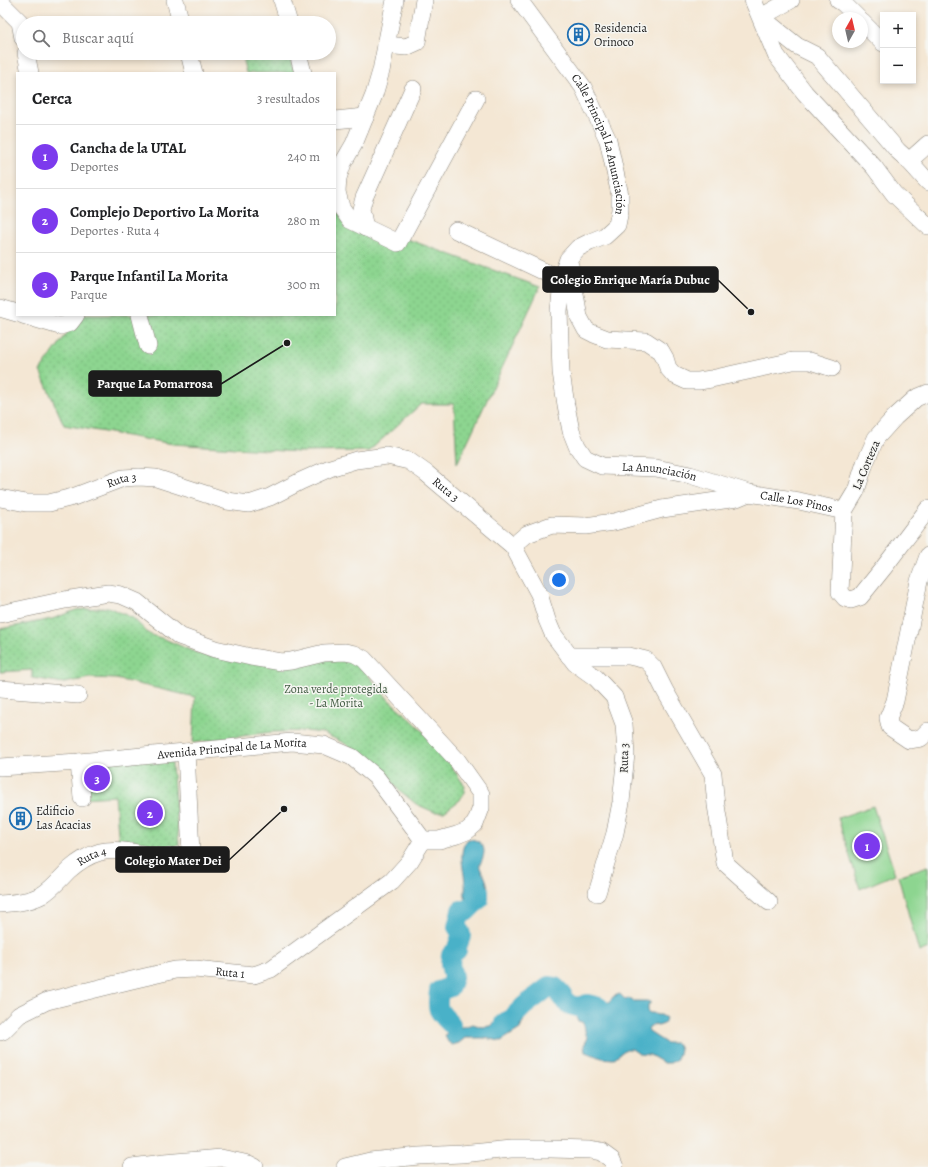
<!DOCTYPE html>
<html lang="es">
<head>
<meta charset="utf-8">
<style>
  :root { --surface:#fff; --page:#f2f2f2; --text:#202124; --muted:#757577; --line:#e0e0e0; --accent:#7c3aed }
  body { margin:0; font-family:Alegreya,serif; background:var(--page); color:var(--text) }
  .controls { position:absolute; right:12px; top:12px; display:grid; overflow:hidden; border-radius:0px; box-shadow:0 2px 6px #0003 }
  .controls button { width:36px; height:36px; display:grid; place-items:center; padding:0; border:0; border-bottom:1px solid var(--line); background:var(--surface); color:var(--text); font:20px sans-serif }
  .compass { position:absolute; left:832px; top:12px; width:36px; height:36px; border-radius:50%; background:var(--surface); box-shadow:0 2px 6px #0003; rotate:8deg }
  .you { position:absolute; left:559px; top:580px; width:14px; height:14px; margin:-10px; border:3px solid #fff; border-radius:50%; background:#1a73e8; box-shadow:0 0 0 6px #1a73e833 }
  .badge { display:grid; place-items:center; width:26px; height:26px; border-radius:50%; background:var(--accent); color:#fff; font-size:13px; font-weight:700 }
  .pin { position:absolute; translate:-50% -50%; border:2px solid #fff; box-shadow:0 1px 4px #0006 }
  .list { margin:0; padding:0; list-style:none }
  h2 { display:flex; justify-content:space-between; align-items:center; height:52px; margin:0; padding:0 16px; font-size:17px }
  h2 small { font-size:13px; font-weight:400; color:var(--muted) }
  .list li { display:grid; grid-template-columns:26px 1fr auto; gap:12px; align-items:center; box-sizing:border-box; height:64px; padding:0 16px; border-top:1px solid var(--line) }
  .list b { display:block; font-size:15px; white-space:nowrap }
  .list p { margin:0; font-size:13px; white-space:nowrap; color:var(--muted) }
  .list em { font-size:13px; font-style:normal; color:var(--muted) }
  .icon { flex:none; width:22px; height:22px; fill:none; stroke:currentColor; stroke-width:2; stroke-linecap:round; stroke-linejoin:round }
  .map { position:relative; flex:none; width:928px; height:1167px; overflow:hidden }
  .search { position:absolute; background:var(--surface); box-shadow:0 2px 6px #0003; left:16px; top:16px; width:320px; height:44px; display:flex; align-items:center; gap:10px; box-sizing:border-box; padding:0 14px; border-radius:22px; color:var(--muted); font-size:15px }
  .panel { position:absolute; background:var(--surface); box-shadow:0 2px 6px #0003; left:16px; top:72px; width:320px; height:244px; border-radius:0px }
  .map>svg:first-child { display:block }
</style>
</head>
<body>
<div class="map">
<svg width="928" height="1167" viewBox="0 0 928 1167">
  <defs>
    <pattern id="park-dots" width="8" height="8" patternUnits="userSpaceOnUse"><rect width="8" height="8" fill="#8dd590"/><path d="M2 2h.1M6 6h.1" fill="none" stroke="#79b67c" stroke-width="1.8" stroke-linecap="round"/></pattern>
  </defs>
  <rect width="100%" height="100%" fill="#f6f6f2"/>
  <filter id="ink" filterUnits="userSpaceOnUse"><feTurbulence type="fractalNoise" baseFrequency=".025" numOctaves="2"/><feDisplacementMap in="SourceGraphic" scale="8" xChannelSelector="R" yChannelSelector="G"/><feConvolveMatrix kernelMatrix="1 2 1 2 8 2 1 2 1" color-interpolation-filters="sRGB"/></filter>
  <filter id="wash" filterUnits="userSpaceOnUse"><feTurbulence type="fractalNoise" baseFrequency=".012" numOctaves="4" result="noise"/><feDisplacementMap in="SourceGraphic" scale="16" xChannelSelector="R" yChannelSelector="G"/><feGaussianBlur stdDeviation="0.9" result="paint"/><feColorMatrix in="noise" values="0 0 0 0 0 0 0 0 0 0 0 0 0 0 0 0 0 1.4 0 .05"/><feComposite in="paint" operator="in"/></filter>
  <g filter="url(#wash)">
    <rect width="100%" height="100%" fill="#f4e7d4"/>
    <!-- grass -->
    <path fill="#8dd590" stroke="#547856" d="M873 806 895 874 860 889 838 818Z
      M928 866V948L919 952 898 876Z"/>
    <!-- park -->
    <path fill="url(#park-dots)" stroke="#547856" d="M272 53H288L295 73H246L243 61Z
      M335 213 540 287 457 464 454 404H421L369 451 298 452 173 444 64 425 40 371 80 315H335Z
      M108 607 133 618 149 634 167 640 197 653 208 656 326 657 357 662 389 700 415 723 438 747 465 786 464 792 460 800 444 812H434L416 804 398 789 389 777 367 758 344 743 323 733 306 731 271 732 193 743 195 697 116 679 90 678 64 683 32 678V670L0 672V629L52 619 76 610Z
      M171 754 179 845C167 853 133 846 119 845L115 796 82 798 79 762Z"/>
    <!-- water -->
    <path fill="#49b1c8" stroke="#326672" d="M468 839C478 839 487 845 483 857 482 861 479 864 480 868 482 872 485 876 486 880 492 897 483 907 466 912L461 910 467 902C463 893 466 891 465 883 464 868 457 851 468 839Z
      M620 994 625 999 628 998 633 1001H647L650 1002V1004H648V1012L650 1013H653L657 1015H661L666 1018 664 1024 658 1026 654 1025 650 1026 648 1029 649 1032 666 1043H676L680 1048 679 1054 676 1060 670 1063H664L650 1055 639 1054 632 1049H626L613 1059 602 1058 585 1052 584 1045 588 1038C583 1031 587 1029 582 1022L578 1021 576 1018 579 1015 596 1013 604 1007 614 996Z
      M437 1003H441L444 1006 445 1012 453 1019 457 1027H463L473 1024 482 1027 491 1026 498 1019 506 1016 516 1007 524 1006V1019L520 1029 501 1041 484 1038H465L459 1043 452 1045 448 1042 445 1036 449 1029C447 1023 441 1021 435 1020 433 1015 433 1010 434 1004Z"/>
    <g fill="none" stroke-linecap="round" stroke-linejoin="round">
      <!-- river -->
      <path stroke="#49b1c8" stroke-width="20" d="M504 1023 512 1018 524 1006 550 986 555 987 562 994V998L570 1005 578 1007 587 1004 599 1007C605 1014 609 1025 618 1029
        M451 1024C438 1011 436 1010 439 991L450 987 453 977 450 964 451 955 457 950C457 939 466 938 457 927L461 910 466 912 479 899V891"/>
    </g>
  </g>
  <g filter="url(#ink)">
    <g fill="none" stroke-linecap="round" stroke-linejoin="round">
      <defs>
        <g id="minor">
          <path d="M175 0 181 23"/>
          <path d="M282 0 289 23"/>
          <path d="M395 0 381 71 374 95 354 144 343 163 338 178 337 192 341 207 350 220 398 243 476 99"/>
          <path id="s1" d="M519 0 583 87 608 140 620 195V210L617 225 605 236 590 242 578 248 568 259 563 273 559 311 561 372 566 405 571 431 577 446 585 458 602 466 656 468 690 475 749 493 799 501 844 511"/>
          <path d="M753 0 776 55 805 93 874 167 894 194 928 226"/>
          <path d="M838 0 843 3 858 18"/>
          <path d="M0 2 20 22 23 38"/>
          <path d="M761 17 797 46 817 56 898 151 909 161"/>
          <path d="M761 17 791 0"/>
          <path d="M862 22 883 43"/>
          <path d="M386 45 406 47 417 42 424 0"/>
          <path d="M26 53 30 73"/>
          <path d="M189 53 194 73"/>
          <path d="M298 53 303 73"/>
          <path d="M335 120 365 117"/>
          <path d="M928 144 909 161 928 182"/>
          <path d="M365 228 361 209 364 198 413 89"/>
          <path d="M456 230 562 280"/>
          <path d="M570 265 579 317 586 330 594 334 607 339 646 341 661 351 665 358 668 368 674 375 687 381H699L711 379 793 361H810L832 368"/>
          <path d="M0 308 17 313"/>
          <path d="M23 315 60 326 70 323 76 315"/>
          <path d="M140 315 148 346"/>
          <path d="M928 393 916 398 895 417 876 438 865 463 856 491 844 511 840 592 845 598 851 600 860 597 885 566 928 509"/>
          <path id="s2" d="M0 498 26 503H49L73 497 123 478 139 477 156 478 227 501 249 504 270 497 301 481 330 468 356 460 387 456 409 461 426 473 513 546 539 594 547 620 553 634 575 663 596 678 614 697 624 724 626 754 621 802 615 833 597 893"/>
          <path d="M513 546 527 534 552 525 585 526 614 522 662 509 737 498 749 493"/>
          <path d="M928 556 919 581 895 701 888 718 890 727 909 740 921 738 928 731"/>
          <path d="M0 614 65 600 108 593 121 595 137 602 179 636 215 649 251 657 281 662 291 661 324 653 345 652 355 654 364 659 457 760 481 794V808L475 824 467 831 457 835 439 840H423"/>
          <path d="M569 656H629L646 660 653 667 665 691 713 774 716 805 725 863 769 902"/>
          <path d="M0 689 78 695"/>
          <path d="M79 762 82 798"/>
          <path id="s3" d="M0 767 79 762 292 742 324 745 352 757 376 777 423 840"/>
          <path id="s4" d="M0 904C14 903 29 902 42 895 52 889 60 879 69 870 77 863 89 855 100 852 118 847 143 855 161 857 171 858 182 855 191 853L186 752"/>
          <path id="s5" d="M0 1032 3 1031 19 1015 47 1001 132 980 175 970 195 969 254 975 271 969 392 881 410 861 423 840"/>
          <path d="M132 1167 164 1163 221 1158 249 1164 255 1167"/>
          <path d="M345 1167 370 1161 419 1156 461 1154 511 1149H551L590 1150 601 1152 612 1160 615 1167"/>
        </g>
      </defs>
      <!-- minor casing -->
      <use href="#minor" stroke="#888278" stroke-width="18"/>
      <!-- minor -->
      <use href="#minor" stroke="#fff" stroke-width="17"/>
    </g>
  </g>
  <!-- icons -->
  <defs>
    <symbol id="building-ring" viewBox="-11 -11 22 22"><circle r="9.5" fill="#f6f6f2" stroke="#1f6fb2" stroke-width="1.5"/><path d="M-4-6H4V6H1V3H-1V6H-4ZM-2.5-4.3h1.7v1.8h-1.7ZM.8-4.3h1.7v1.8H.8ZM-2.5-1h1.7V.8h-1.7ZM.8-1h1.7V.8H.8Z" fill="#1f6fb2"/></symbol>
  </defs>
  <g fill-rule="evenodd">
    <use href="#building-ring" x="566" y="22" width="25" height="25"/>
    <use href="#building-ring" x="8" y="806" width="25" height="25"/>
  </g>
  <g text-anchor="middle" stroke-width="3" stroke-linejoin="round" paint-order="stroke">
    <!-- poi labels -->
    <g font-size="12" fill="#1c1c1c" stroke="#f6f6f2" text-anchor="start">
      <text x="594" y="32">Residencia<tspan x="594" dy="14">Orinoco</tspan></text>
      <text x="36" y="815">Edificio<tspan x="36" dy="14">Las Acacias</tspan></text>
    </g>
    <!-- street labels -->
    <g font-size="12" fill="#1c1c1c" stroke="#f6f6f2">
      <text dy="4" stroke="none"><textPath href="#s1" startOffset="168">Calle Principal La Anunciación</textPath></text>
      <text transform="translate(866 465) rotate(-67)" y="4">La Corteza</text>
      <text dy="4" stroke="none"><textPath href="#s1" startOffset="595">La Anunciación</textPath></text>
      <text dy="4" stroke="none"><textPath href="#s2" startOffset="126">Ruta 3</textPath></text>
      <text dy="4" stroke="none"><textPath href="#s2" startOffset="474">Ruta 3</textPath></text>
      <text dy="4" stroke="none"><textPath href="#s1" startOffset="736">Calle Los Pinos</textPath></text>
      <text dy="4" stroke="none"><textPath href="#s3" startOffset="233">Avenida Principal de La Morita</textPath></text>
      <text transform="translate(624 758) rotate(-88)" y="4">Ruta 3</text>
      <text dy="4" stroke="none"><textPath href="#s4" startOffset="107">Ruta 4</textPath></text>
      <text dy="4" stroke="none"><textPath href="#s5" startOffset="244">Ruta 1</textPath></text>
    </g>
    <!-- park labels -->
    <g font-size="12" fill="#445d45" stroke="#f6f6f2">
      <text x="336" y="693">Zona verde protegida<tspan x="336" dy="14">- La Morita</tspan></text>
    </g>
  </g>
  <!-- callouts -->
  <path fill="none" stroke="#1c1c1c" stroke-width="1.5" d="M751 312L718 280M287 343L221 384M284 809L229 860"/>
  <g fill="#1c1c1c" stroke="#f6f6f2" stroke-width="1.5">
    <circle cx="751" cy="312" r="4"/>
    <circle cx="287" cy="343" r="4"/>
    <circle cx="284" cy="809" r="4"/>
  </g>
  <g fill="#1c1c1c" stroke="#1c1c1c" stroke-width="1.5">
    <rect x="543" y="267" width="175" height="25" rx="4"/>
    <rect x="89" y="371" width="132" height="25" rx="4"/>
    <rect x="116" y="847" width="113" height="25" rx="4"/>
  </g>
  <g font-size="13" text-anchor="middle" font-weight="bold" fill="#fff">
    <text x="630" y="284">Colegio Enrique María Dubuc</text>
    <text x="155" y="388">Parque La Pomarrosa</text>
    <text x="173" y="865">Colegio Mater Dei</text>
  </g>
</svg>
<div class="controls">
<button>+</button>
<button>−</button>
</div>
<svg class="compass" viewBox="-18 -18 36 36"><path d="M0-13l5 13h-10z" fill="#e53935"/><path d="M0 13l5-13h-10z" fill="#757577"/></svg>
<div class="you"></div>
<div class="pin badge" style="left:867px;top:846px">1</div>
<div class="pin badge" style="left:150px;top:813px">2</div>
<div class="pin badge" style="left:97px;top:778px">3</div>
<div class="search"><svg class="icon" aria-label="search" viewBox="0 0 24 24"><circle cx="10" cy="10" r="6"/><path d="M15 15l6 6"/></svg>Buscar aquí</div>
<section class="panel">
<h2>Cerca<small>3 resultados</small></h2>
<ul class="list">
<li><span class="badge">1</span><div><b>Cancha de la UTAL</b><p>Deportes</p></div><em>240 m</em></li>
<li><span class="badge">2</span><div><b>Complejo Deportivo La Morita</b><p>Deportes · Ruta 4</p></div><em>280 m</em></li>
<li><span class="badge">3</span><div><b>Parque Infantil La Morita</b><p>Parque</p></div><em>300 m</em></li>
</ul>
</section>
</div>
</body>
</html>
